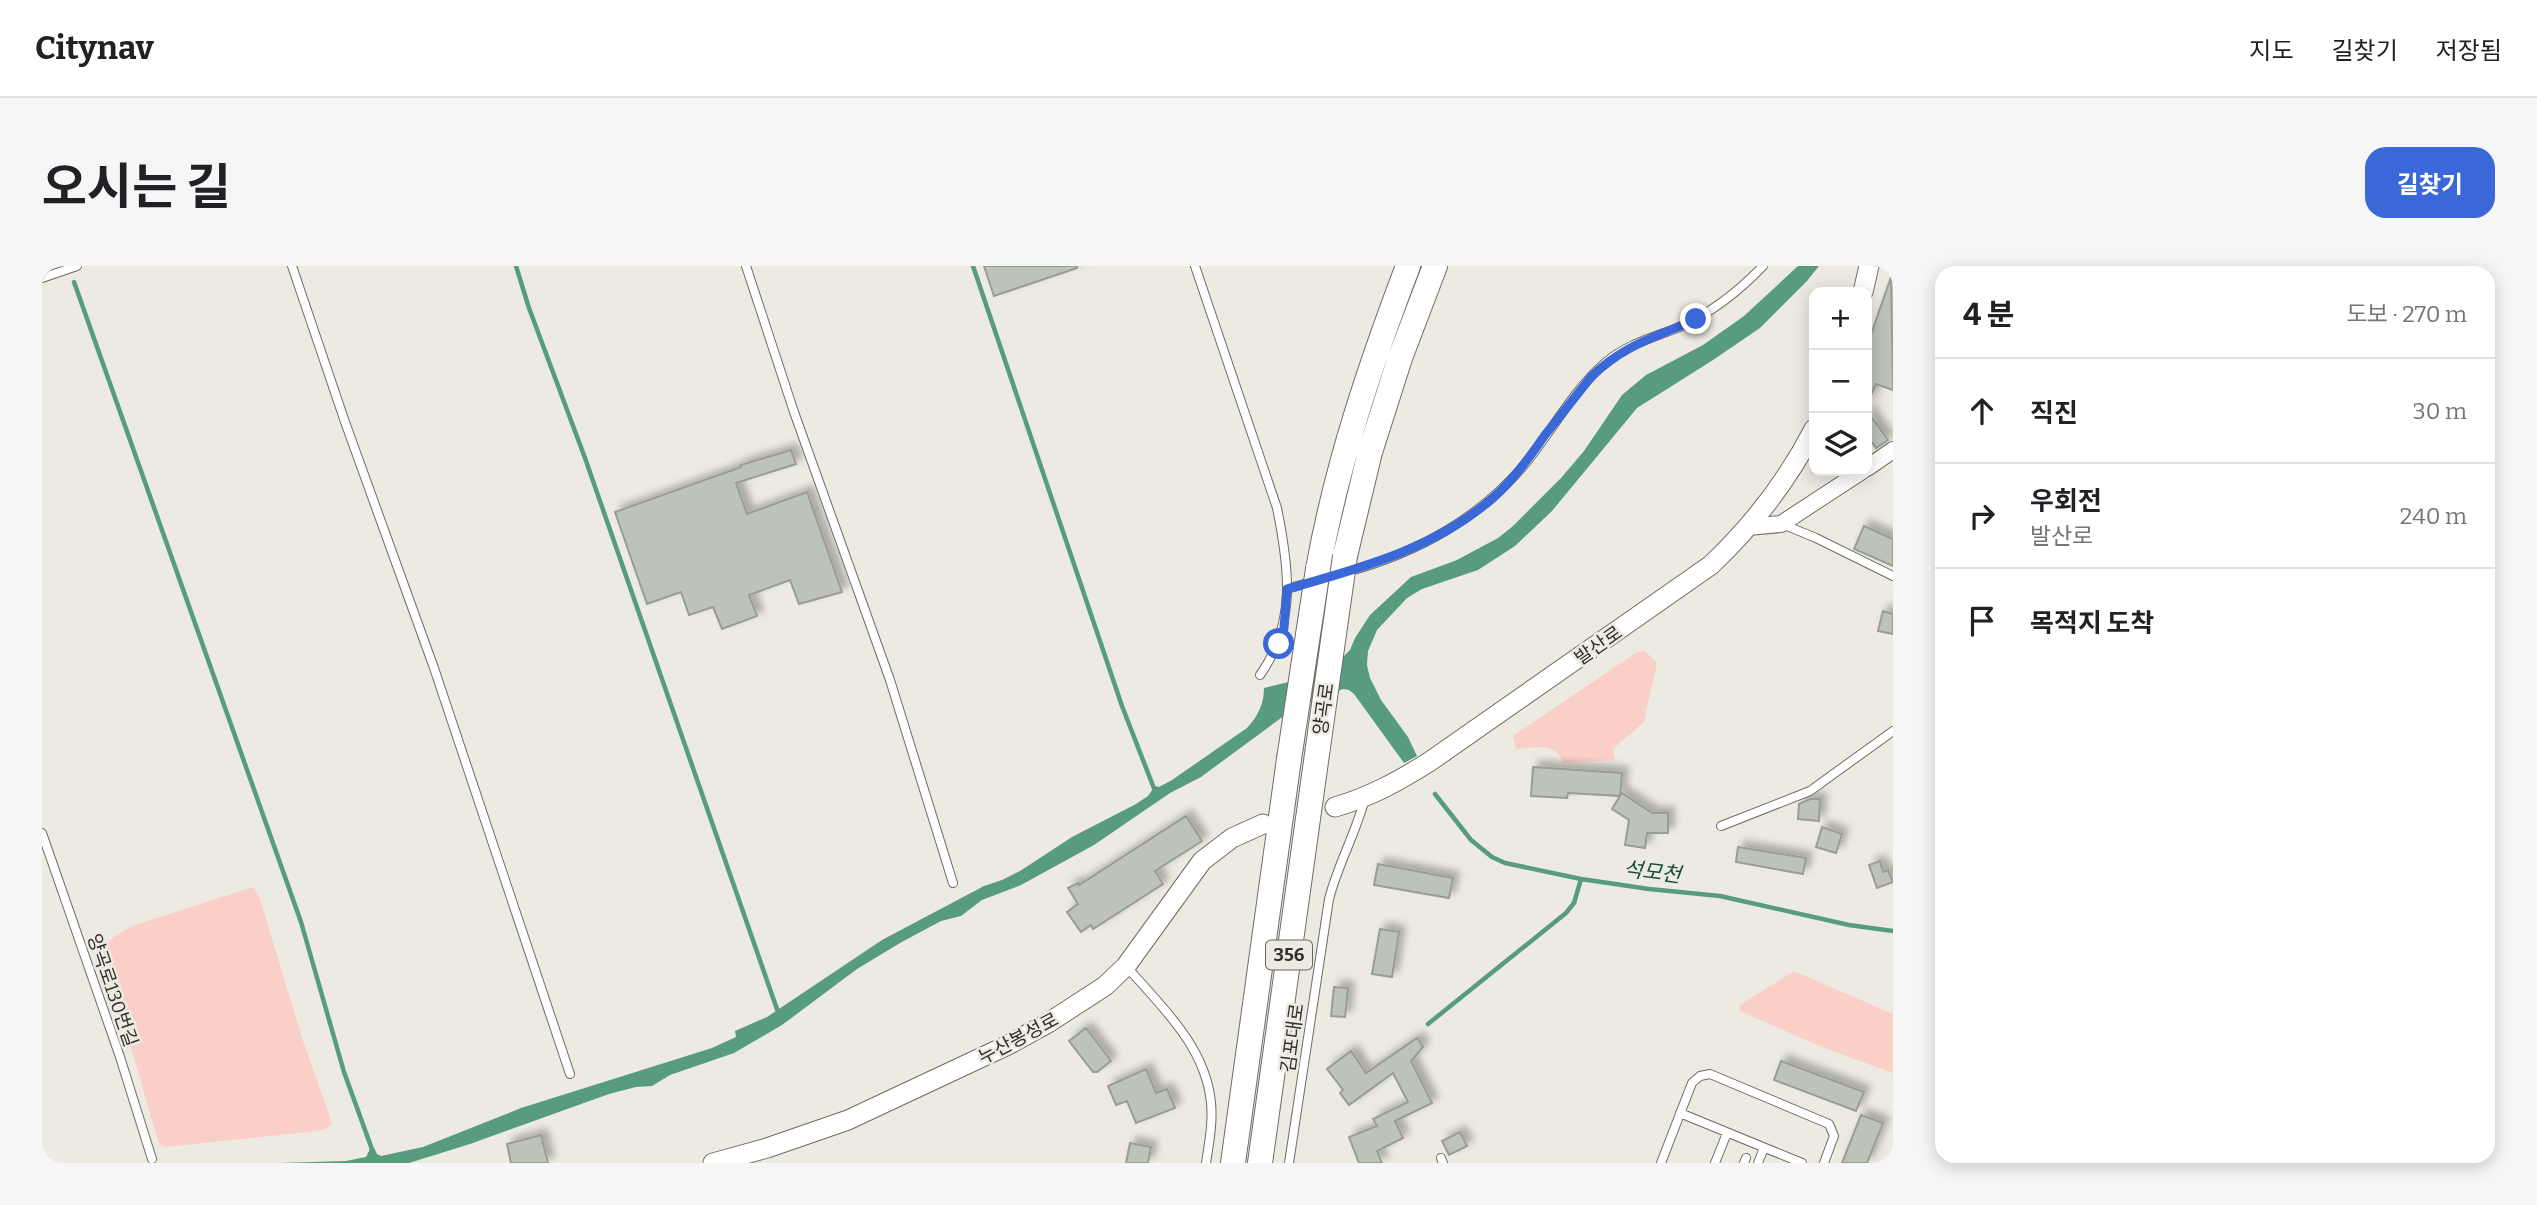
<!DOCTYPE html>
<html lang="ko">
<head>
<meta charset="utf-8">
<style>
  :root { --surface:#fff; --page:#f6f6f6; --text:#202124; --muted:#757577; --line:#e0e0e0; --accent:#3b68d9 }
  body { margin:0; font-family:Bitter,"Noto Sans KR",serif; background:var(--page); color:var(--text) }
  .controls { position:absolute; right:21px; top:21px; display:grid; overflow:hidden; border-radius:14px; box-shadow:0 4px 18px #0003 }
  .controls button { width:63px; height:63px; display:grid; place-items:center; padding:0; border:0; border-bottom:2px solid var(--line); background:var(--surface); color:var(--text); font:35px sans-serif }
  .stop { position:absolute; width:21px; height:21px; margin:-16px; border:5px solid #3b68d9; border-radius:50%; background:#fff }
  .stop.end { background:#3b68d9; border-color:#fff; box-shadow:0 2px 7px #0008 }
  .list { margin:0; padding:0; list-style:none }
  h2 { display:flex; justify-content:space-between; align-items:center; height:91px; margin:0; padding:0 28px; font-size:30px }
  h2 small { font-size:23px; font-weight:400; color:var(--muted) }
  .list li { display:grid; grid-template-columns:46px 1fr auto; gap:21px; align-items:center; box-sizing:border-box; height:105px; padding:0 28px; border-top:2px solid var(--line) }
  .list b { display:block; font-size:26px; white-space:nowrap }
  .list p { margin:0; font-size:23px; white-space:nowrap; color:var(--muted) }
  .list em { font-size:23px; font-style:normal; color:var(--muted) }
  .icon { flex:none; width:38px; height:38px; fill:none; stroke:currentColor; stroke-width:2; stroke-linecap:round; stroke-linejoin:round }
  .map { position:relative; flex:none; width:1851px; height:897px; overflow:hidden; border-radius:21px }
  header { display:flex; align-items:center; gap:42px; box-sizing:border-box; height:98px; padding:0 35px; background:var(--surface); border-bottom:2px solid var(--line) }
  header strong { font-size:33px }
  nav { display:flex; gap:38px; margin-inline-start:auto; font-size:24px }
  .intro { display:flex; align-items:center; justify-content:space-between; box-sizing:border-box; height:168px; padding:0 42px }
  h1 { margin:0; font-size:49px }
  .button { padding:18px 32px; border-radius:21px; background:var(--accent); color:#fff; font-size:24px; font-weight:700 }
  main { display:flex; gap:42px; padding:0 42px }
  aside { flex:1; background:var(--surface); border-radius:21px; box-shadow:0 4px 18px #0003 }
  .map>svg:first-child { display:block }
</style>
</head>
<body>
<header>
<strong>Citynav</strong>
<nav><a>지도</a><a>길찾기</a><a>저장됨</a></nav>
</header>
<div class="intro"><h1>오시는 길</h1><a class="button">길찾기</a></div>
<main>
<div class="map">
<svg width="1851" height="897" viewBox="0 0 1851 897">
  <defs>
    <filter id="shadow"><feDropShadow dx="6" dy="-6" stdDeviation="3.5" flood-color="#0004"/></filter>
  </defs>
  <rect width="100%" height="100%" fill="#eceae1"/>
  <!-- green -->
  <path fill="#facfc7" d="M1603 385 1615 397 1602 456 1573 481 1571 485 1573 494 1521 497C1515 475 1492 482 1474 483L1471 470 1595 386Z
    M211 621 217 630 261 775 290 857 284 863 266 866 123 881 117 878 61 685C67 671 78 667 90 660Z
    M1751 706H1754L1851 748V807L1780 781 1698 745V739Z"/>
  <!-- water -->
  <path fill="#589c7f" d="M1756 0H1777L1765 15 1718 62 1671 94 1595 142 1510 245 1473 280 1436 304 1380 323 1365 332 1335 364 1326 385 1325 399 1328 412 1339 434 1366 471 1375 490 1362 497 1312 428 1307 424 1301 423 1267 436 1239 452 1159 511 1128 527 1052 579 979 619 940 634 919 650 899 655 858 677 815 703 740 759 692 787 628 809 610 820 594 821 567 828 428 878 367 897H237L304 895 324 891 328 883 332 882 335 888 339 890 381 881 479 842 670 782 694 771 693 765 725 751 840 674 942 620 960 614 978 605 1030 571 1094 538 1106 530 1113 520 1117 521 1130 514 1205 462C1216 450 1222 438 1222 422L1251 415 1298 394 1308 384 1313 372 1328 349 1369 311 1415 294 1456 272 1471 260 1519 212 1542 185 1580 129 1604 109 1661 79 1702 50Z"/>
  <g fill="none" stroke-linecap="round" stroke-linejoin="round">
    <!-- stream -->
    <path stroke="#589c7f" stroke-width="4.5" d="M474 0 487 42 543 192 737 749
      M931 0 1080 440 1113 525
      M32 16 259 656 302 806 331 886
      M1393 528 1429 574 1450 591 1463 597 1539 613 1607 623 1678 630 1807 659 1851 665
      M1386 758 1524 647 1532 637 1539 613"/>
  </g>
  <!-- building -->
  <path fill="#bec3ba" stroke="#989d95" stroke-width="2" filter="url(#shadow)" d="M942 0H1035V2L952 30Z
    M1849 11 1851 124 1834 118 1825 138V80Z
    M1825 145 1846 174 1834 182 1825 169Z
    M749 184 754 198 694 217 705 248 765 226 800 326 757 338 748 314 707 329 715 350 680 363 671 341 647 349 639 326 605 338 573 246 699 201V199Z
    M1822 260 1851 273V300L1812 283Z
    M1841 345 1851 348V368L1836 365Z
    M1491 501 1580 507 1578 530 1580 527 1610 547H1626V567H1605L1603 582 1583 579 1587 554 1570 543 1578 530 1526 527 1525 532 1489 530Z
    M1768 533H1778L1777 555 1756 553 1757 538Z
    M1144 550 1160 575 1113 605 1121 618 1051 663 1049 659 1039 666 1025 646 1036 638 1026 622 1036 617 1037 619Z
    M1780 561 1800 568 1794 587 1774 581Z
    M1696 581 1764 592 1761 608 1694 596Z
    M1838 595 1841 606 1846 604 1851 616 1835 622 1827 599Z
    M1336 598 1411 612 1407 632 1332 619Z
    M1338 663 1357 666 1350 711 1330 708Z
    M1292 721 1306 722 1303 751 1289 750Z
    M1044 762 1069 795 1055 806H1051L1027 775Z
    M1375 772 1381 781 1369 795 1390 837 1353 855 1361 872 1335 885 1340 897H1317L1307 871 1335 860 1331 853 1366 836 1351 807 1307 839 1298 827 1301 824 1285 803 1309 785 1324 807Z
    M1739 795 1822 826 1814 845 1732 814Z
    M1104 803 1114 827 1125 823 1133 842 1094 857 1085 835 1074 839 1066 820Z
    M1819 849 1841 857 1825 897H1800Z
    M1418 866 1425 880 1407 889 1400 875Z
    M499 869 506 897H469L465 878Z
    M1088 877 1109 881 1106 897H1084Z"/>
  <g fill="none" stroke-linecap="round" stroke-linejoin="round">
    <defs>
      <path id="service" d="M250 0 303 156 392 402 528 808
        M704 0 752 146 848 414 911 617
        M1153 0 1235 242C1247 301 1255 357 1218 409
        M0 12 35 0
        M1740 258 1774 272 1851 310
        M1304 306C1375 287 1441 251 1487 193 1512 161 1533 123 1563 97 1586 77 1614 71 1640 60 1672 45 1697 25 1721 0
        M1245 323 1272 315
        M1679 560 1768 525 1851 465
        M0 567 78 791 110 893
        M1084 700C1119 740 1164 781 1169 837 1171 857 1167 877 1164 897
        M1638 847 1760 897
        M1399 892 1401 897
        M1247 897 1287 633C1296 598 1314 567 1323 532
        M1619 897 1650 817 1658 810 1668 808 1787 858 1792 870 1782 897
        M1673 897 1685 867
        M1702 897 1704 892
        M1716 897 1722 882"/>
      <path id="minor" d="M1825 202 1851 184
        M1706 261 1739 258 1820 205"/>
      <path id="tertiary" d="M1821 26 1827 0
        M1293 541C1328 531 1357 515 1387 496L1669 299C1710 260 1746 214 1772 163
        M671 897 725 882 806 854 966 779 1006 757 1063 720 1084 700 1160 595 1190 572 1221 558"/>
      <path id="trunk" d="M1303 290 1328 186 1358 92 1393 0
        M1276 303C1295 198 1328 100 1366 0
        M1191 897 1247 493
        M1218 897 1276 481"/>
    </defs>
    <!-- service casing -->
    <use href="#service" stroke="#6e6c64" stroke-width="10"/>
    <!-- minor casing -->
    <use href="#minor" stroke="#6e6c64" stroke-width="18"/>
    <!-- tertiary casing -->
    <use href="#tertiary" stroke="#6e6c64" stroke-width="21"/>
    <!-- trunk casing -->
    <use href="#trunk" stroke="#6e6c64" stroke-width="26"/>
    <!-- service -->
    <use href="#service" stroke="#fff" stroke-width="8"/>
    <!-- minor -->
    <use href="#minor" stroke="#fff" stroke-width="16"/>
    <!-- tertiary -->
    <use href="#tertiary" stroke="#fff" stroke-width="19"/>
    <!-- trunk -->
    <use href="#trunk" stroke="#fff" stroke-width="24"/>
    <defs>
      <path id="trunk-bridge" d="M1276 481 1303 290
        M1247 493 1276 303"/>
    </defs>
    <!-- trunk-bridge casing -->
    <use href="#trunk-bridge" stroke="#6e6c64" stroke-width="26" stroke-linecap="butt"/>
    <!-- trunk-bridge -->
    <use href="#trunk-bridge" stroke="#fff" stroke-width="24"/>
  </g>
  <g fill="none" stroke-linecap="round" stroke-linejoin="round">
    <!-- route -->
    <path stroke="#3b68d9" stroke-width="9" d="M1237 378 1242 362 1245 323C1319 302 1393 283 1452 231 1472 213 1488 191 1503 169 1518 150 1534 130 1549 111 1583 78 1613 72 1654 53"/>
  </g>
  <g text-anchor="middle" stroke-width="5" stroke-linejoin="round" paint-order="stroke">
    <!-- shield labels -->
    <rect fill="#eceae1" stroke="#686762" stroke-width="2" x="1224" y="674.5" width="46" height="29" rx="5"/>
    <g font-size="18" font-weight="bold" fill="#2f2f2b">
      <text x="1247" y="695">356</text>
    </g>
    <!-- street labels -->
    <g font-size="19" fill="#2f2f2b" stroke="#eceae1">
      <text transform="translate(1556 379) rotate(-35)" y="7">발산로</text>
      <text transform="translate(1281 443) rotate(-82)" y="7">양곡로</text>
      <text transform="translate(71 724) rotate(71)" y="7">양곡로130번길</text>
      <text transform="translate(976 772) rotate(-28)" y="7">누산봉성로</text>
      <text transform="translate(1250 772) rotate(-82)" y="7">김포대로</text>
    </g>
    <!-- water labels -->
    <g font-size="21" font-style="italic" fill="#144c37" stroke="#eceae1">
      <text transform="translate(1610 606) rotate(7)" y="7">석모천</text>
    </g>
  </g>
</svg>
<div class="controls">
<button>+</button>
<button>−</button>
<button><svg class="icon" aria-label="layers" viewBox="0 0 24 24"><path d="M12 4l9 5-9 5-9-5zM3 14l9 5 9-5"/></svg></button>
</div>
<div class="stop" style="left:1237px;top:378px"></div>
<div class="stop end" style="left:1654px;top:53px"></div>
</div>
<aside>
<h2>4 분<small>도보 · 270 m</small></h2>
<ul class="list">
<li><svg class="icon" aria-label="ahead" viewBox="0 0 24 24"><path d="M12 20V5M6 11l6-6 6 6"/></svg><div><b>직진</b></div><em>30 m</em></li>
<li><svg class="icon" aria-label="right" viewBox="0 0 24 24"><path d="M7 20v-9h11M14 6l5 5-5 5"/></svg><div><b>우회전</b><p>발산로</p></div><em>240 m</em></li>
<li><svg class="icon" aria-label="arrive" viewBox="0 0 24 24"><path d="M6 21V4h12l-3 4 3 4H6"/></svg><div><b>목적지 도착</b></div></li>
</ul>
</aside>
</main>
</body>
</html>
